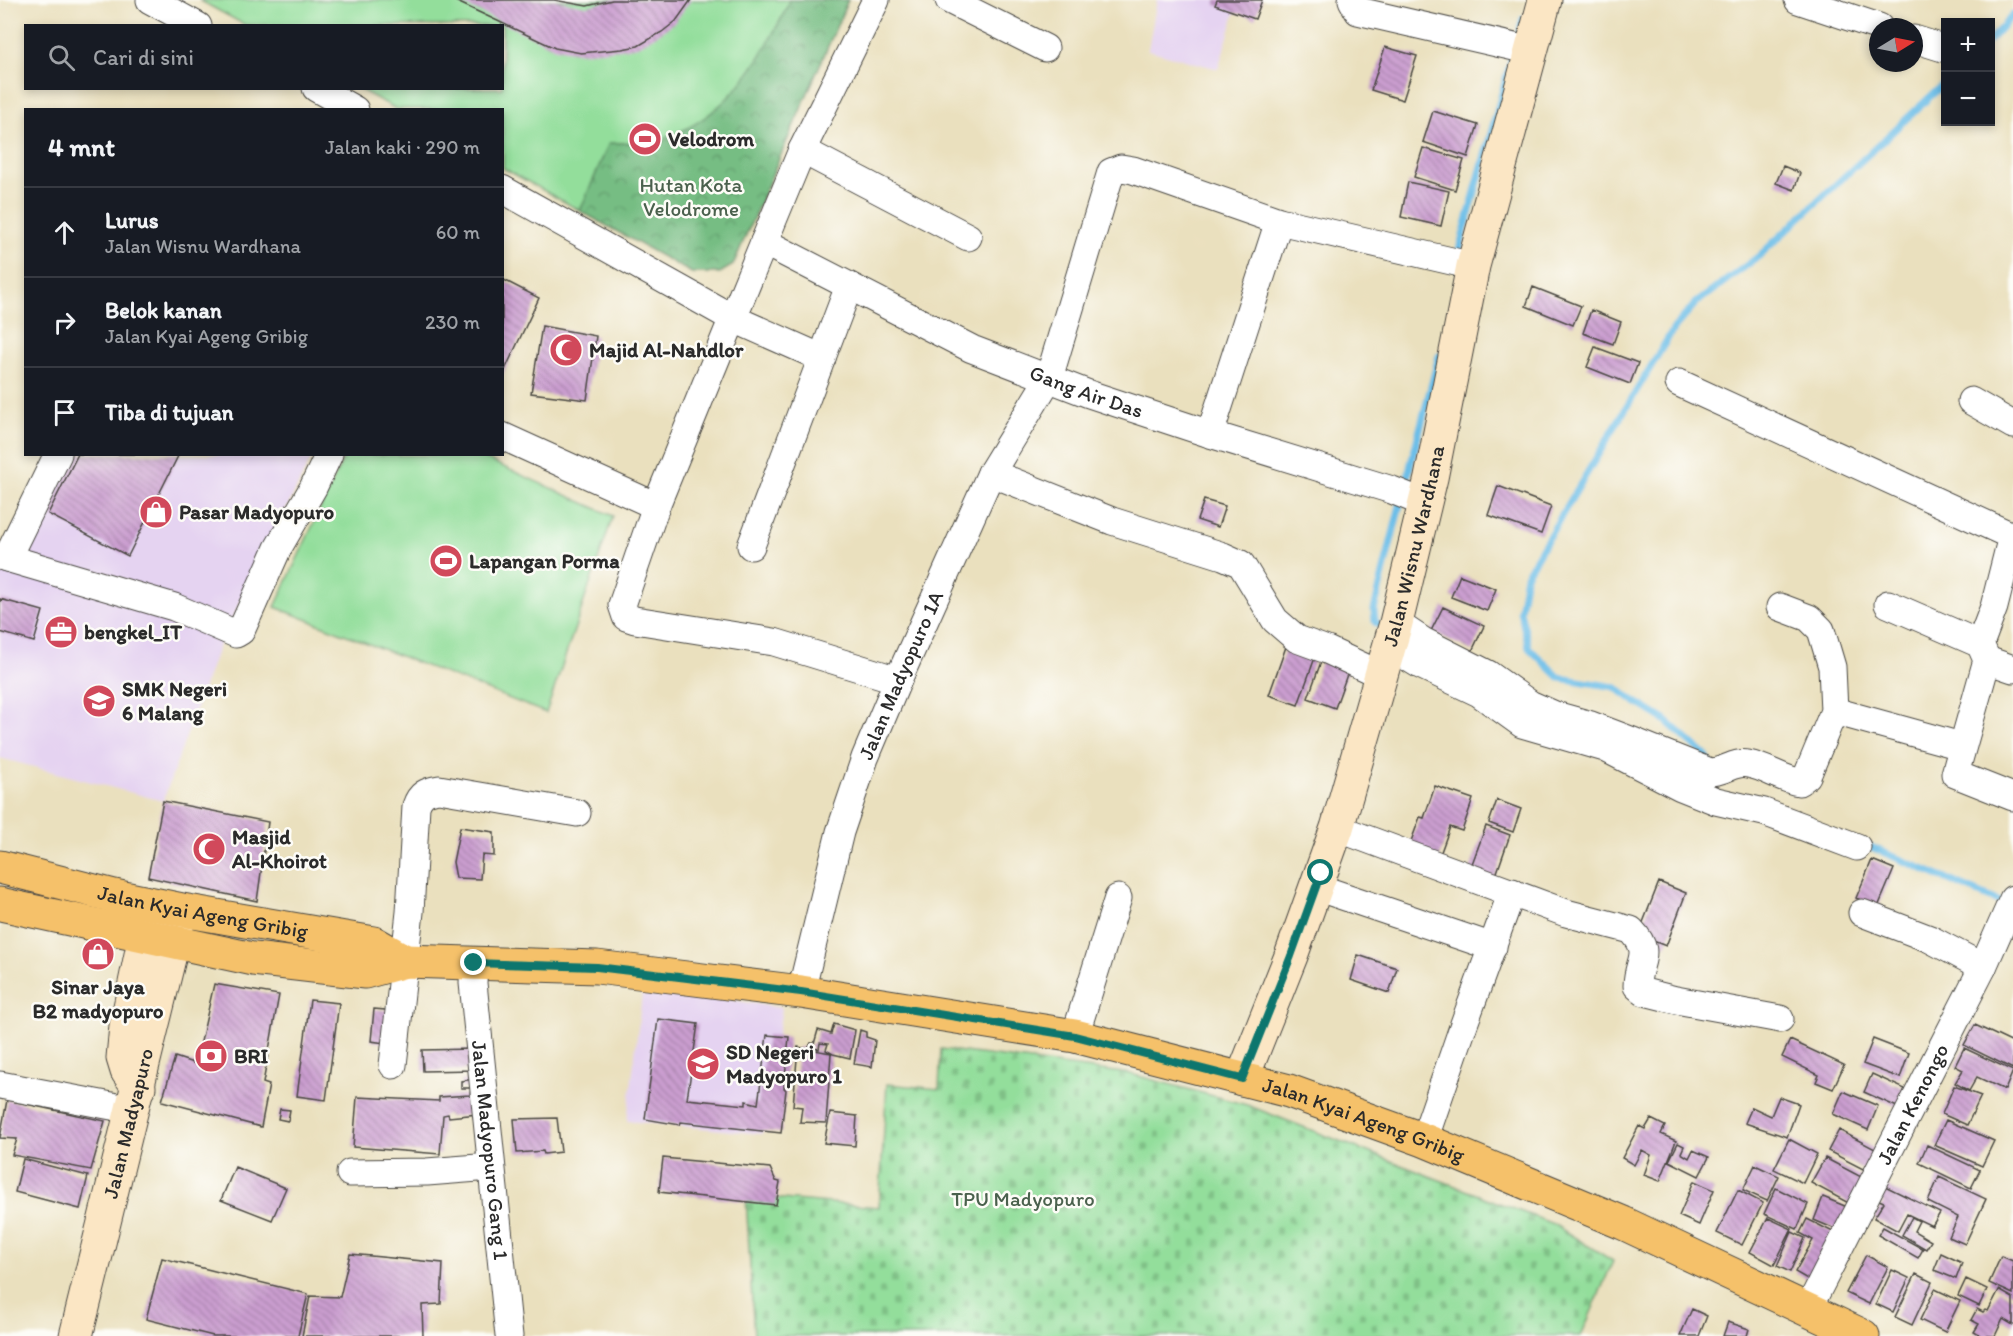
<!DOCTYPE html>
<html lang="id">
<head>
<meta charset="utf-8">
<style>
  :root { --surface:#171b24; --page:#20242c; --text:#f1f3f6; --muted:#9ea1a6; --line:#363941 }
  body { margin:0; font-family:Itim,sans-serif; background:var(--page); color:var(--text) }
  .controls { position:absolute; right:18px; top:18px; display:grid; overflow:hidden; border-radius:0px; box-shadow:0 3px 9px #0003 }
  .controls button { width:54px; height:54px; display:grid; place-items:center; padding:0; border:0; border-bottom:2px solid var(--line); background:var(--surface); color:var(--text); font:30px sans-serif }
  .compass { position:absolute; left:1869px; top:18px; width:54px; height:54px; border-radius:50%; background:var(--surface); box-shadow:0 3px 9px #0003; rotate:80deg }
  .stop { position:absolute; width:18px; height:18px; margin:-14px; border:4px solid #0f766e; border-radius:50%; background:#fff }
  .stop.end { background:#0f766e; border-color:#fff; box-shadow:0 2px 6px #0008 }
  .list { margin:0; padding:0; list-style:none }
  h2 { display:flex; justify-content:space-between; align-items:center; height:78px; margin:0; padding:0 24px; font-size:26px }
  h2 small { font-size:20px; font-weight:400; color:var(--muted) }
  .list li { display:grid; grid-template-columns:39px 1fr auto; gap:18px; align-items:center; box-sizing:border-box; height:90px; padding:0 24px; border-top:2px solid var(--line) }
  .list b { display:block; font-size:22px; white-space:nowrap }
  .list p { margin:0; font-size:20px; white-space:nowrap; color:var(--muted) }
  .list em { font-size:20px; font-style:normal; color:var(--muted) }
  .icon { flex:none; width:33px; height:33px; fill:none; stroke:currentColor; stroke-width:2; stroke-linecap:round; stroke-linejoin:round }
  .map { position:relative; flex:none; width:2013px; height:1336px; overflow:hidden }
  .search { position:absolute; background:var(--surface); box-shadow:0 3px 9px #0003; left:24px; top:24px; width:480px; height:66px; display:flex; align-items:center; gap:15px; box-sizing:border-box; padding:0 21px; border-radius:0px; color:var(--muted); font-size:22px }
  .panel { position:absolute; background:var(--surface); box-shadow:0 3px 9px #0003; left:24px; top:108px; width:480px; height:348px; border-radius:0px }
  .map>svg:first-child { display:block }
</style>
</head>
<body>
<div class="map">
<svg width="2013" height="1336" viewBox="0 0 2013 1336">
  <defs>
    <pattern id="forest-crowns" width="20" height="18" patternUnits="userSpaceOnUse" patternTransform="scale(1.5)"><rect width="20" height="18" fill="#76bd83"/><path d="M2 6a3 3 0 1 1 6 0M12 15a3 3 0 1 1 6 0" fill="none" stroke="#619a6b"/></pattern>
    <pattern id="cemetery-stones" width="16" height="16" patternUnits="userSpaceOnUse" patternTransform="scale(1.5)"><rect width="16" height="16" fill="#93de9b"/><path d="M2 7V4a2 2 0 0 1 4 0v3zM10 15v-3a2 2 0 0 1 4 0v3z" fill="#7fbf86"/></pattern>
    <pattern id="building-back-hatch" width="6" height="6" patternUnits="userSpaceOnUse" patternTransform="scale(1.5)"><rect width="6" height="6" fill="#cb9ed0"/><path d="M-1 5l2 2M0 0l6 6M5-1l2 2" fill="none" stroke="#a581a9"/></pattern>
  </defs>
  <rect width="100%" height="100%" fill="#fdfcf7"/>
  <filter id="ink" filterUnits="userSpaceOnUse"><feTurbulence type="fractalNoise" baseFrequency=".0167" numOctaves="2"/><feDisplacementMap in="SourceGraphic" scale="12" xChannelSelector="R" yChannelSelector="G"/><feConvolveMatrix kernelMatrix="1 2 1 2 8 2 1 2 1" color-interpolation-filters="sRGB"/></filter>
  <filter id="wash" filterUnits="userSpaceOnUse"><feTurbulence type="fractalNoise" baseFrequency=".008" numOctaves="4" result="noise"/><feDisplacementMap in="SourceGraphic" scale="24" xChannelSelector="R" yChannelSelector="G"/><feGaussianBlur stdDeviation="1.35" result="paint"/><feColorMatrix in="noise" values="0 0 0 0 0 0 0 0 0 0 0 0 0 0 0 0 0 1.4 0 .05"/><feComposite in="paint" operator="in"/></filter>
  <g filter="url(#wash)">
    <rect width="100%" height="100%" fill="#eae0be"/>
    <!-- built -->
    <path fill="#e5d3f1" d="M1157 0H1239L1218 69 1148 50Z
      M55 455H313L219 645 163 801 0 758V569Z
      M643 986 782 1008 762 1134 627 1121Z"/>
    <!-- grass -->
    <path fill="#93de9b" stroke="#5f8463" stroke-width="1.5" d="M199 0H848L733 265C718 274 710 274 692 273L503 168 502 110 396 109 359 89 502 88V26L245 25Z
      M345 455H477L613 516 546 713 275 607Z"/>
    <!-- forest -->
    <path fill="url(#forest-crowns)" stroke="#507457" stroke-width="1.5" d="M789 0H848L733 265 720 273H692L580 211 609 143C623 143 637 143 650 141 705 131 744 87 769 41 775 28 786 14 789 0Z"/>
    <!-- cemetery -->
    <path fill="url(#cemetery-stones)" stroke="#5f8463" stroke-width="1.5" d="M941 1049 1131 1074 1247 1105 1553 1224 1613 1261 1581 1336H754L746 1196 879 1207 887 1084 939 1089Z"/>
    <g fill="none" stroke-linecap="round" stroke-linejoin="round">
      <!-- stream -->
      <path stroke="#6cbee8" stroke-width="7" d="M1990 40 2013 15
        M1516 43 1523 19
        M1459 250 1513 53
        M1404 490 1439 356
        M1385 628 1375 622 1374 610 1401 501
        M1707 764V757L1665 720 1634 701 1615 687 1560 678 1529 648 1520 611 1526 575 1674 328 1696 303 1759 256 1946 82
        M1864 844 2005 904"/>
    </g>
    <g id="blocks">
      <!-- building -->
      <path fill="url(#building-back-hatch)" d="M453 0H554L587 6 612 0H691L676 21 662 32 638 46 622 49 581 53 555 48Z
        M1217 0H1262L1255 19 1215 5Z
        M1385 47 1417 56 1403 100 1371 90Z
        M1433 111 1478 125 1468 157 1423 142Z
        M1423 148 1464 160 1455 190 1414 177Z
        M1783 166 1800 173 1794 190 1776 183Z
        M1408 182 1449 191 1441 226 1401 217Z
        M502 279 539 298 502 376Z
        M1533 287 1581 306 1573 325 1526 306Z
        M1591 310 1621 322 1613 344 1583 333Z
        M542 326 596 336 587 400 531 393Z
        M1595 347 1638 363 1630 384 1587 367Z
        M78 454H179L128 556 48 514Z
        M1498 486 1551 506 1541 534 1488 515Z
        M1204 500 1225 506 1218 527 1197 520Z
        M1460 575 1496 589 1487 611 1451 597Z
        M0 599 43 611 34 642 0 632Z
        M1443 607 1484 626 1472 651 1431 631Z
        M1288 641 1317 652 1298 705 1269 695Z
        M1322 659 1349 669 1335 708 1308 698Z
        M1435 786 1473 799 1462 831 1450 827 1437 863 1407 852 1420 817 1424 818Z
        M1497 800 1521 809 1513 832 1489 823Z
        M163 801 268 822 257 901 148 877Z
        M1486 826 1510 835 1494 881 1469 872Z
        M460 827 494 832V856L482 855 480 879 456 878 453 862Z
        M1872 860 1894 869 1878 907 1856 898Z
        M1659 882 1686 893 1666 946 1638 935Z
        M1358 955 1397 968 1389 993 1351 980Z
        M214 984 279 995 263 1083 269 1085 261 1127 162 1101 175 1057 196 1064Z
        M310 1000 339 1003 326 1100 297 1096Z
        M374 1009 396 1011 392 1044 371 1041Z
        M658 1019 698 1024 687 1099 746 1105V1101L758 1104 767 1035 789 1037 784 1088 786 1090 781 1133 681 1122 680 1125 645 1119Z
        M834 1024 855 1030 850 1058 833 1054 826 1050 828 1044 820 1043 819 1049 809 1047 811 1043 814 1044 818 1030 831 1034Z
        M1975 1025 2013 1043V1069L1964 1045Z
        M860 1030 866 1032V1037L875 1040 872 1067 854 1064Z
        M1873 1039 1909 1053 1900 1078 1863 1064Z
        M1790 1040 1844 1065 1833 1089 1816 1082 1819 1075 1782 1057Z
        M798 1047 831 1053 826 1123 800 1122 802 1107 793 1106Z
        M1964 1048 2013 1071 2005 1090 1977 1077 1969 1091 1955 1083 1963 1070 1955 1066Z
        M473 1049 474 1070 423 1071 422 1050Z
        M1872 1074 1905 1089 1897 1107 1864 1092Z
        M475 1079 478 1114 449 1117 448 1114 443 1115 440 1154 353 1147 357 1097 439 1101V1097L470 1095 471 1088H461V1081Z
        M1954 1086 1981 1096 1967 1125 1942 1114Z
        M1843 1091 1878 1106 1868 1130 1833 1114Z
        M1779 1097 1799 1104 1787 1137 1745 1123 1752 1107 1771 1116Z
        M7 1100 105 1121 91 1170 12 1155 17 1139 0 1138Z
        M280 1109 290 1110 288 1121 278 1119Z
        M830 1113 857 1116 855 1146 824 1143Z
        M557 1118 561 1152 544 1154 543 1151 517 1153 514 1119Z
        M1651 1119 1665 1126 1661 1134 1676 1141 1660 1181 1644 1175 1651 1155 1642 1150 1634 1165 1622 1158 1639 1126 1645 1129Z
        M1946 1120 1994 1141 1982 1166 1934 1145Z
        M1839 1130 1875 1149 1865 1170 1828 1151Z
        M1789 1139 1817 1154 1803 1183 1774 1169Z
        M1678 1143 1684 1146 1681 1153 1689 1158 1693 1150 1709 1157 1699 1176 1669 1161Z
        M1927 1145 1980 1170 1971 1188 1919 1163Z
        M663 1158 770 1168 776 1181 780 1182 776 1205 659 1192Z
        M1825 1158 1867 1180 1854 1206 1811 1183Z
        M23 1159 88 1176 80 1209 15 1192Z
        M1755 1165 1779 1176 1767 1201 1743 1190Z
        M235 1167 286 1188 272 1220 221 1200Z
        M1939 1177 1986 1199 1965 1244 1949 1237 1958 1217 1928 1202Z
        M1694 1181 1714 1190 1699 1225 1679 1216Z
        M1885 1186 1940 1213 1932 1226 1907 1214 1898 1231 1874 1218 1884 1202 1879 1200Z
        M1776 1188 1808 1204 1797 1229 1764 1214Z
        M1738 1190 1763 1203 1742 1245 1717 1233Z
        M1823 1197 1852 1209 1842 1232 1814 1220Z
        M1912 1217 1919 1221 1914 1231 1931 1241 1926 1249 1902 1235Z
        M1768 1218 1792 1229 1774 1265 1750 1252Z
        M1807 1219 1841 1236 1816 1284 1795 1272 1813 1240 1800 1233Z
        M1883 1227 1923 1249 1918 1258 1878 1235Z
        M1792 1232 1805 1238 1790 1272 1777 1266Z
        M1941 1253 1962 1263 1956 1279 1934 1270Z
        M350 1254 443 1263 441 1304 422 1305 423 1336H302L310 1296 340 1297Z
        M1866 1255 1888 1267 1869 1304 1846 1293Z
        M2001 1256 2013 1261V1294L1989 1283Z
        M162 1258 308 1294 298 1336H213L146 1319Z
        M1892 1270 1909 1278 1893 1312 1876 1304Z
        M1916 1274 1932 1282 1912 1325 1895 1317Z
        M1966 1279 1987 1289 1979 1306 1958 1296Z
        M1935 1289 1960 1301 1945 1332 1920 1320Z
        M1999 1290 2013 1298V1325L2003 1319 1995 1336H1981L1974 1332 1979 1324 1971 1320 1977 1309 1983 1312 1985 1310 1988 1311Z
        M1692 1309 1707 1316 1699 1336H1680Z
        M1728 1322 1749 1329 1747 1336H1723Z"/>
    </g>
  </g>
  <g filter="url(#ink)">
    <use href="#blocks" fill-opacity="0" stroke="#484641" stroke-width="1.5"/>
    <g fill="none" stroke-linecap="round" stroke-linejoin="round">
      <defs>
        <g id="street">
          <path d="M150 0 198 26"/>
          <path d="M876 0 802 150 764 242 656 506 622 605 626 617 635 620 774 642 898 680"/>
          <path d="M949 0 1045 48"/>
          <path d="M1352 0 1358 11 1532 51"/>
          <path d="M1798 0 1879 27"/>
          <path d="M1914 39 1946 49"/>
          <path d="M316 88 355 110"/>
          <path d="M802 150 968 237"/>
          <path d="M502 189 734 319 822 358"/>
          <path id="s1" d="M764 242 972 349 1089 394 1210 434 1392 490 1424 503"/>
          <path d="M1679 383 2012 536 1994 607 1980 644"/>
          <path d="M1971 401 2013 425"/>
          <path d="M1210 434 1279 221"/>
          <path d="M502 436 656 506"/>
          <path d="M991 473 1112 521 1223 556 1241 564 1275 620 1297 639 1327 650 1381 675"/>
          <path d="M751 546 849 286"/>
          <path d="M0 556 7 558 58 454"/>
          <path d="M7 558 174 607 236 634 241 631 278 548 313 488 329 454"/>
          <path d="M1888 604 1980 644 1987 660 1955 774 2013 797"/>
          <path d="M1396 623 1423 641 1488 674 1530 704 1555 715 1591 725 1633 741 1710 772C1726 772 1733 761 1748 764 1766 767 1781 779 1799 782L1807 776 1834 711 1832 667 1821 630 1809 618 1780 607"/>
          <path d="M1389 646 1420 665 1479 693 1522 724 1605 748 1681 787 1716 801 1764 812 1857 847"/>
          <path d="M1987 660 2013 669"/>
          <path d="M1834 711 1961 746"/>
          <path d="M1337 828 1566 913 1631 930C1654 954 1637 960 1637 986L1644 992 1676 1000 1780 1019"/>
          <path d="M1316 887 1493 947"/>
          <path d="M1862 913 1930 939 1983 967"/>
          <path id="s2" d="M474 963 473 983 509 1336"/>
          <path id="s3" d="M801 992 840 832 865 758 898 680 991 473 1049 378 1111 172 1121 168 1133 170 1279 221 1473 266"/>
          <path d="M1075 1036 1118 898"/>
          <path d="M393 1065 410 912 416 806C420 794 426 791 439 789L577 813"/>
          <path d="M0 1085 133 1110"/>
          <path d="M1424 1140 1464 1024 1512 892"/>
          <path d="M350 1173 427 1172 491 1167"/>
          <path id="s4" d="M1808 1309 1983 967 2013 899"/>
        </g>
        <g id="secondary">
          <path id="s5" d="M1242 1079 1291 956 1337 828 1396 623 1431 478 1473 266 1545 0"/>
          <path d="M139 1087 127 1071 123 1058 126 1026 151 907"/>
          <path id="s6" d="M76 1336 180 914"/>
        </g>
        <g id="primary">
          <path id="s7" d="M0 867 114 896 182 910 374 943 405 961"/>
          <path id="s8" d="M0 904 253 959 365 972 405 961 597 967 801 992 1075 1036 1289 1091 1424 1140 1623 1223 1863 1336"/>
        </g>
      </defs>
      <!-- street casing -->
      <use href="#street" stroke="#484641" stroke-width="29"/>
      <!-- secondary casing -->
      <use href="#secondary" stroke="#484641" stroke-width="35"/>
      <!-- primary casing -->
      <use href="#primary" stroke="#484641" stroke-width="35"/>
      <!-- street -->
      <use href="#street" stroke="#fff" stroke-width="27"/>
      <!-- secondary -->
      <use href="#secondary" stroke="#fbe6c4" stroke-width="33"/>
      <!-- primary -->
      <use href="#primary" stroke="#f5c16b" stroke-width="33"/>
    </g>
  </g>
  <g fill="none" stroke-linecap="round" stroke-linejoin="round" filter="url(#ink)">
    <!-- route -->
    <path stroke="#0f766e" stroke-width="8" d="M474 963 597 967 801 992 1075 1036 1242 1079 1291 956 1321 873"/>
  </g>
  <!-- icons -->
  <defs>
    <symbol id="stadium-disc" viewBox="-11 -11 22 22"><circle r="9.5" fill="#d1495b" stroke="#fdfcf7"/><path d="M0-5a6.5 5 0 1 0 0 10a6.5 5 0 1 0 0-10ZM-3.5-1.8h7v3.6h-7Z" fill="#fff"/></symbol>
    <symbol id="mosque-disc" viewBox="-11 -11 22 22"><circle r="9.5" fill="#d1495b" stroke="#fdfcf7"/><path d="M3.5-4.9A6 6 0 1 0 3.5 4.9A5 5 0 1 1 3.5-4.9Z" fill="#fff"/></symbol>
    <symbol id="shop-disc" viewBox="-11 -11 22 22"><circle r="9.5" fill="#d1495b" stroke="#fdfcf7"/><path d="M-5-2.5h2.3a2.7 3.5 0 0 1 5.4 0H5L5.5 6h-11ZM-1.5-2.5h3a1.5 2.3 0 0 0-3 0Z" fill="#fff"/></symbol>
    <symbol id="office-disc" viewBox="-11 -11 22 22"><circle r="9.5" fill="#d1495b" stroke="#fdfcf7"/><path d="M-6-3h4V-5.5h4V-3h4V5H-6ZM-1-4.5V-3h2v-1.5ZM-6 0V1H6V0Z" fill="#fff"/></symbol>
    <symbol id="school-disc" viewBox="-11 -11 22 22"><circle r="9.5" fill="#d1495b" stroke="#fdfcf7"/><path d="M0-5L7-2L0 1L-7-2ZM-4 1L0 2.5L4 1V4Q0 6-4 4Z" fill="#fff"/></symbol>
    <symbol id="bank-disc" viewBox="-11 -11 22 22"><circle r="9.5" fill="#d1495b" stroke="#fdfcf7"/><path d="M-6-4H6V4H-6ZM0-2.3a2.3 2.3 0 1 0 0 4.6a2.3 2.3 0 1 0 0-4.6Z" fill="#fff"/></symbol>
  </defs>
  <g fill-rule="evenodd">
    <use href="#stadium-disc" x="626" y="120" width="38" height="38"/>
    <use href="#mosque-disc" x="547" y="331" width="38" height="38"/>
    <use href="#shop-disc" x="137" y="493" width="38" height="38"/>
    <use href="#stadium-disc" x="427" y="542" width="38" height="38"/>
    <use href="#office-disc" x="42" y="613" width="38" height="38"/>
    <use href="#school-disc" x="80" y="682" width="38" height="38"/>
    <use href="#mosque-disc" x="190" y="830" width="38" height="38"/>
    <use href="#shop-disc" x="79" y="935" width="38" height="38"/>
    <use href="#bank-disc" x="192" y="1037" width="38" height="38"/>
    <use href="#school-disc" x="684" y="1045" width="38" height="38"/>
  </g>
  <g text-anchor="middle" stroke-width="5" stroke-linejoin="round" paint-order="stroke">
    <!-- poi labels -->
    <g font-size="21" font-weight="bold" fill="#2b2b2b" stroke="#fdfcf7" text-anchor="start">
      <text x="668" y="146">Velodrom</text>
      <text x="589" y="357">Majid Al-Nahdlor</text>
      <text x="179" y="519">Pasar Madyopuro</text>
      <text x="469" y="568">Lapangan Porma</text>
      <text x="84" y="639">bengkel_IT</text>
      <text x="122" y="696">SMK Negeri<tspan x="122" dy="24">6 Malang</tspan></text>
      <text x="232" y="844">Masjid<tspan x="232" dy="24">Al-Khoirot</tspan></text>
      <text x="98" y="994" text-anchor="middle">Sinar Jaya<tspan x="98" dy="24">B2 madyopuro</tspan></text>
      <text x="726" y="1059">SD Negeri<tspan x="726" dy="24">Madyopuro 1</tspan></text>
      <text x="234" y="1063">BRI</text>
    </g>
    <!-- park labels -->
    <g font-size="21" fill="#4a614d" stroke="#fdfcf7">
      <text x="691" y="192">Hutan Kota<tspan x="691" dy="24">Velodrome</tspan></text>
      <text x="1023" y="1206">TPU Madyopuro</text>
    </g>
    <!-- street labels -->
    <g font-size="21" fill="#2b2b2b" stroke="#fdfcf7">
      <text dy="7" stroke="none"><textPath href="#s1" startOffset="356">Gang Air Das</textPath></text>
      <text dy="7" stroke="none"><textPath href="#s5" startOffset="561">Jalan Wisnu Wardhana</textPath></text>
      <text dy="7" stroke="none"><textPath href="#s3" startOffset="333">Jalan Madyopuro 1A</textPath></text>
      <text dy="7" stroke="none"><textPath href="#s7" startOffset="208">Jalan Kyai Ageng Gribig</textPath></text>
      <text dy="7" stroke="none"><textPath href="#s4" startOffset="230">Jalan Kenongo</textPath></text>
      <text dy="7" stroke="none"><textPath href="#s8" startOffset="1389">Jalan Kyai Ageng Gribig</textPath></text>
      <text dy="7" stroke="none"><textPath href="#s6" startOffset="219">Jalan Madyapuro</textPath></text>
      <text dy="7" stroke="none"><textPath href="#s2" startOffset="188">Jalan Madyopuro Gang 1</textPath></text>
    </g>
  </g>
</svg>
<div class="controls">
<button>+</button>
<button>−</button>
</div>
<svg class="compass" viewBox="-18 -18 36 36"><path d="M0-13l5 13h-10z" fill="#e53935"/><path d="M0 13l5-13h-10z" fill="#9ea1a6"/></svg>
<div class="stop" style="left:1321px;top:873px"></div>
<div class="stop end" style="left:474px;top:963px"></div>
<div class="search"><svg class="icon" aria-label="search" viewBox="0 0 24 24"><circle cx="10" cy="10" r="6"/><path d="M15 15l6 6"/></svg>Cari di sini</div>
<section class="panel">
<h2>4 mnt<small>Jalan kaki · 290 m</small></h2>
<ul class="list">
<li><svg class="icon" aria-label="ahead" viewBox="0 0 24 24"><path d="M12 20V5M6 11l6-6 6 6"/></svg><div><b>Lurus</b><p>Jalan Wisnu Wardhana</p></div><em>60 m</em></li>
<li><svg class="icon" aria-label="right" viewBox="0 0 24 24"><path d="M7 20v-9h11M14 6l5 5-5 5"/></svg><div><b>Belok kanan</b><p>Jalan Kyai Ageng Gribig</p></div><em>230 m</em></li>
<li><svg class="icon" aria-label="arrive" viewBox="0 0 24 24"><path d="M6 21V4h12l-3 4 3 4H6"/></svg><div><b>Tiba di tujuan</b></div></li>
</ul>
</section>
</div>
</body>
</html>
